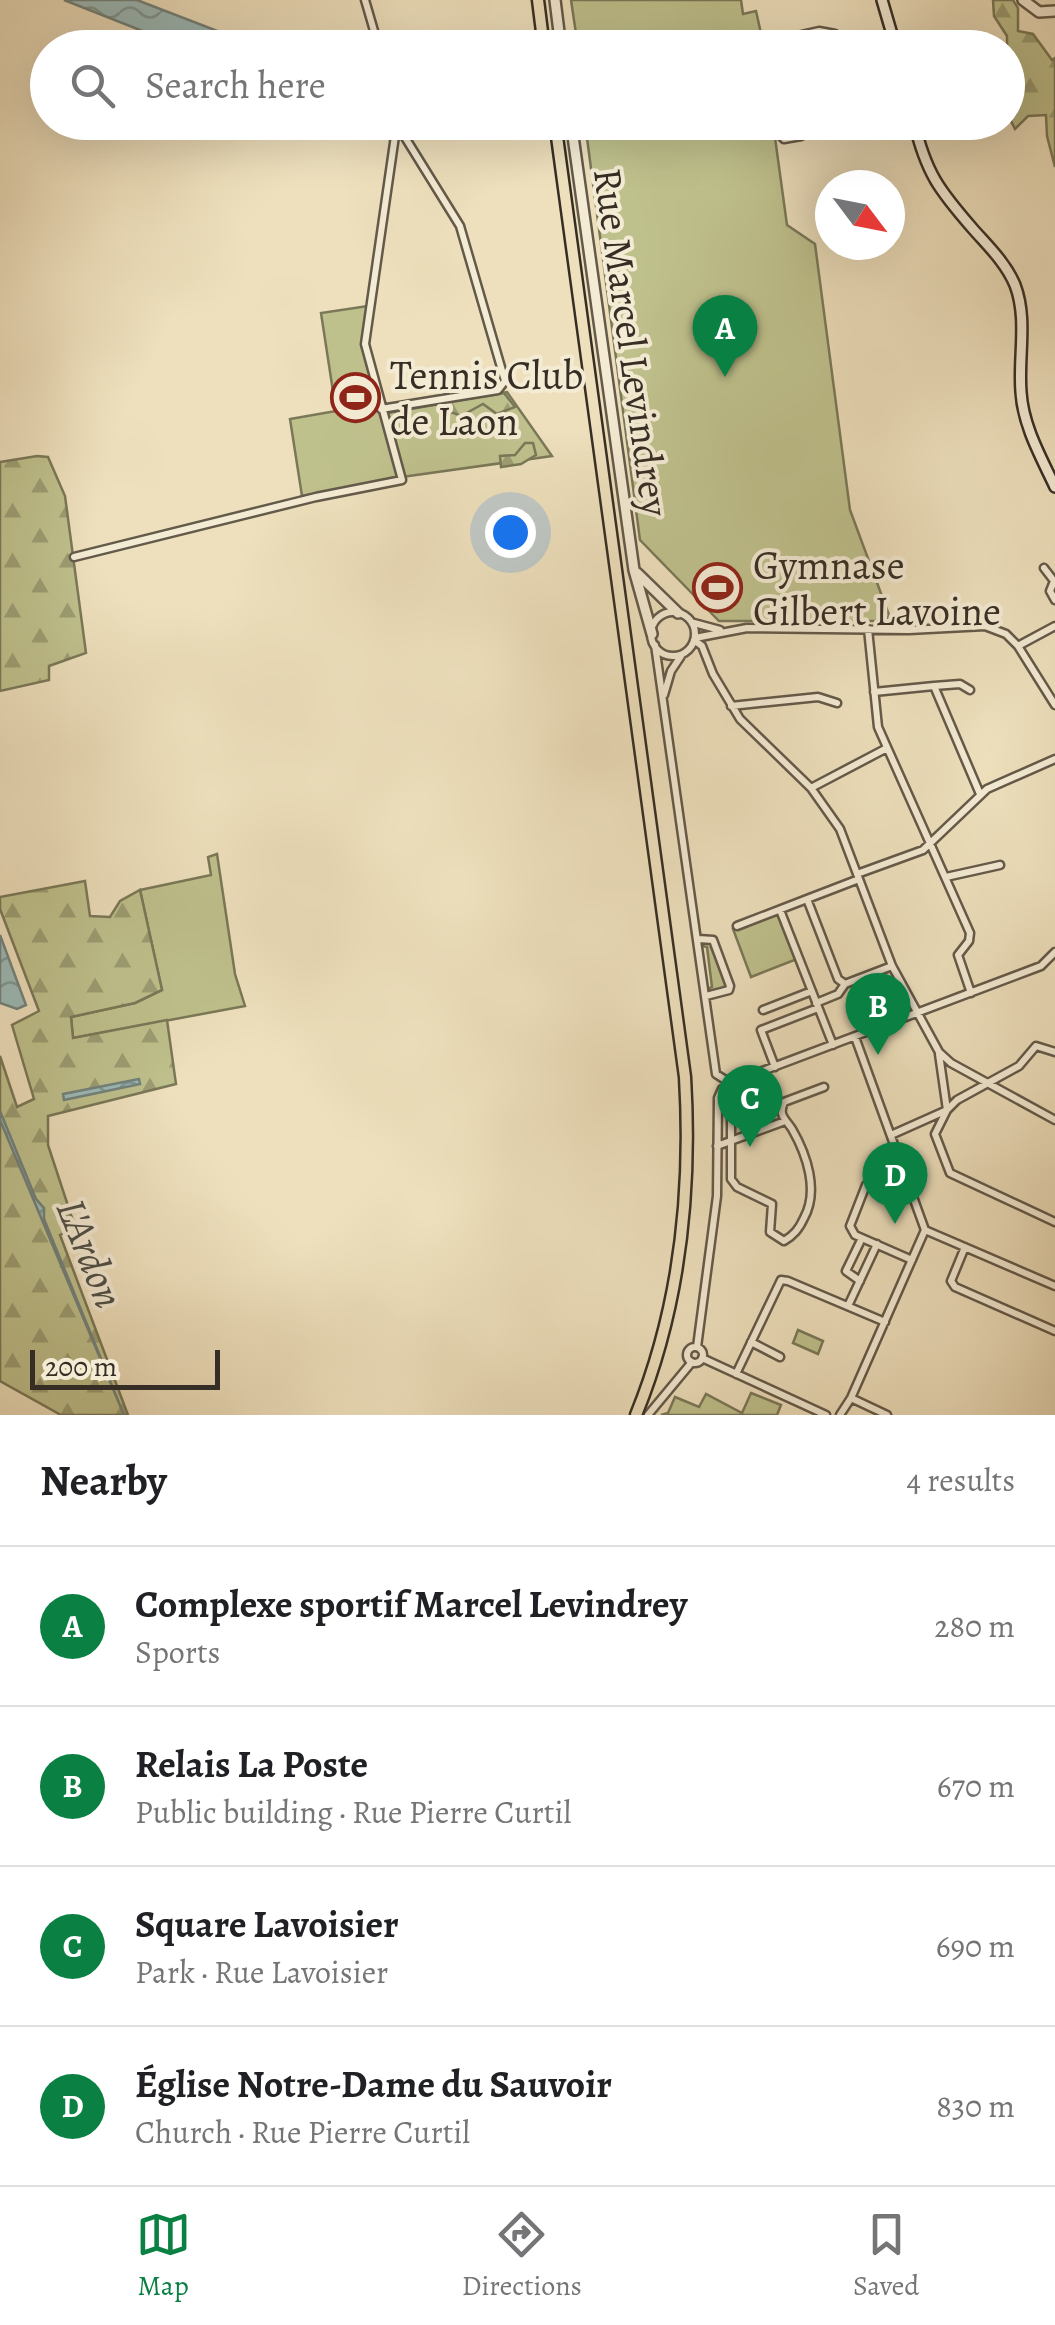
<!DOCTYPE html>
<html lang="en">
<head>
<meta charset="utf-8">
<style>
  :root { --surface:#fff; --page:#f2f2f2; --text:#202124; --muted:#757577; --line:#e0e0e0; --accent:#0b8043 }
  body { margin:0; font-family:Alegreya,serif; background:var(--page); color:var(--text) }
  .compass { position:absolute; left:815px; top:170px; width:90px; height:90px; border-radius:50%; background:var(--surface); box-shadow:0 10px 40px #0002; rotate:122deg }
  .scale { position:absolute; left:30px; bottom:25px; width:190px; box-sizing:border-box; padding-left:10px; border:5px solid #362e24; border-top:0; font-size:28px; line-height:35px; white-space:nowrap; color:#362e24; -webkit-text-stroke:8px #f4ebd4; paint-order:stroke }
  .you { position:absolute; left:510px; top:532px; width:35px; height:35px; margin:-25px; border:8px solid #fff; border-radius:50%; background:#1a73e8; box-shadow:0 0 0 15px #1a73e833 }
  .badge { display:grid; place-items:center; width:65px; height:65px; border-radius:50%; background:var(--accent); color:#fff; font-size:32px; font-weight:700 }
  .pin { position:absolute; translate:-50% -82px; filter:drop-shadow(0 2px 5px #0008) }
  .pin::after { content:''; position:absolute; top:52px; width:35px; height:30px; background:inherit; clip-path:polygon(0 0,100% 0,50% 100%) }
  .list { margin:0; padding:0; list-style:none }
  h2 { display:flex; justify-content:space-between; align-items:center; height:130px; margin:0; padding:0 40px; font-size:42px }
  h2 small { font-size:32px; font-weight:400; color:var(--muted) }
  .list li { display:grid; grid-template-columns:65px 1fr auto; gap:30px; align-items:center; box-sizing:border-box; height:160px; padding:0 40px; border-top:2px solid var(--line) }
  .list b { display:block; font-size:38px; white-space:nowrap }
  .list p { margin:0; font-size:32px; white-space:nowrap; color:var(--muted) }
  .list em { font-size:32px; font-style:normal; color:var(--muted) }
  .icon { flex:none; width:55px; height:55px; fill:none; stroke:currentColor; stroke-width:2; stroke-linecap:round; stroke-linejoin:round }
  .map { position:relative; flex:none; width:1055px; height:1415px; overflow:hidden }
  .search { position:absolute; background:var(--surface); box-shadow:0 10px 40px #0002; left:30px; right:30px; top:30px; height:110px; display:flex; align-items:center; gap:25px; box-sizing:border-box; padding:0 35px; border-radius:55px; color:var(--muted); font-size:38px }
  .sheet { height:770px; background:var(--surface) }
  nav { display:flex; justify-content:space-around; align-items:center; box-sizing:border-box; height:140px; border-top:2px solid var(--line); background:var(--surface); font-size:28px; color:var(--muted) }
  nav a { display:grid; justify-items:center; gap:5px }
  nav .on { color:var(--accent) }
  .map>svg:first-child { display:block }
</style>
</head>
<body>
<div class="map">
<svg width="1055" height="1415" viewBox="0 0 1055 1415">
  <defs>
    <pattern id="forest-firs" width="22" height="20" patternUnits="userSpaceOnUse" patternTransform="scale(2.5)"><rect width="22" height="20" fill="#bfc18d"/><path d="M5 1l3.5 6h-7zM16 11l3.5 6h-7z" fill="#9c9d73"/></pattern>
    <pattern id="water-waves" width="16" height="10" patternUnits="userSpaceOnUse" patternTransform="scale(2.5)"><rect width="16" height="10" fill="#9cbbb9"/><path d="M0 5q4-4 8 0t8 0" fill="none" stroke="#809896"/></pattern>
  </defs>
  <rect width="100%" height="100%" fill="#eee0bd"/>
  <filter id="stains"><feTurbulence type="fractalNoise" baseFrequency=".002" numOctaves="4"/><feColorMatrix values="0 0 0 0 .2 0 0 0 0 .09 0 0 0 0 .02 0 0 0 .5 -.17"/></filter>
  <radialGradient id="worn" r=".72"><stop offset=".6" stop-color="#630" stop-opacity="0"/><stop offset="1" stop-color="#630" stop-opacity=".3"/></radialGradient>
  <!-- green -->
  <path fill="#bfc18d" stroke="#7a7858" stroke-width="2.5" d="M571 0H741L743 14 756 11 764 47H578Z
    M585 123H773L787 225 815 244 850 510 889 615 886 621H719L640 540Z
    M368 306 363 349 382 414 507 392 552 456 409 476 302 496 290 419 336 411 321 313Z
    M217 854 235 974 245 1006 73 1038 71 1017 135 1003 162 990 140 890 211 875 208 857Z
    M778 911 797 959 751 977 733 929Z
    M707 940 712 943 727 981 724 988 712 993 707 989 712 987 707 947 702 946Z
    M798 1330 823 1341 818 1354 793 1343Z
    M751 1393 781 1405 777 1415H661L668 1413 675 1397 699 1407 706 1394 742 1413Z"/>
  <!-- forest -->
  <path fill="url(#forest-firs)" stroke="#7a7858" stroke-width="2.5" d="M993 0H1013L1018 8V31L1033 34 1052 60 1055 58V167L1047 136 1046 115 1028 116 1015 129 1011 121 1008 122 1007 36 994 16Z
    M504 393 515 407 497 414 483 404 461 416 448 411 449 402Z
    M525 443H533L536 455 521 464 501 467 500 456 515 455Z
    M37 456 48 457 65 496 86 653 49 666V680L0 691V462Z
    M85 881 90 916 110 917 120 901 140 890 162 990 135 1003 71 1017 73 1038 167 1020 176 1084 48 1116V1145L75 1227 60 1235 128 1415H61L0 1381V1056L17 1107 34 1099 12 1025 39 1011 0 909V897Z"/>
  <!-- water -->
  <path fill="url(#water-waves)" stroke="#73837d" stroke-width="2.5" d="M64 0H137L259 47H183Z
    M0 935 26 1005 17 1009 0 1003Z
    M139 1079 140 1084 64 1100 63 1094Z
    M0 1111 36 1199 44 1208V1219L124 1415 0 1120Z"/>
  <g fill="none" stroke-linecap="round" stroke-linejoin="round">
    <defs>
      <path id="minor" d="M365 0 379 48
        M779 40 819 31 835 34
        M766 48V43L779 40 780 48
        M777 122 779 134 784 139 801 136 815 122
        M792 122 794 137
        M381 409 498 390 505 381 460 226 398 126
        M74 557 316 497 402 480 365 344 397 122
        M1044 568 1054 581 1050 591 1055 600
        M651 634a22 22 0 1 1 44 0a22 22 0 1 1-44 0Z
        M694 623 720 630
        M868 629 878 727 970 933 969 941 958 955 971 993
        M695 638 747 628 909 630 985 626 1006 634 1018 646 1055 705
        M694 640 702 646 713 674 740 719 811 788 840 829 892 966 939 1052 951 1063 1055 1120
        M655 645 716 1074 730 1083
        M1018 646 1055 626
        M934 686 960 684 970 690
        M874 692 934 686 980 794
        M664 695 671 671 681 656
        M731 706 818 697 837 703
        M811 788 887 748
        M857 874 923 850 987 789 1055 759
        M946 877 1000 865
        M780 910 833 1045
        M737 926 807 899
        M699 939 713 940 730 986 729 990 706 996
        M845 984 838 979 807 899 859 879
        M816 1003 838 994 845 984 892 966
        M763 1010 812 991
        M855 1037 925 1230 1055 1286
        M939 1054 947 1110 935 1134 950 1173 1055 1222
        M775 1067 761 1030 818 1008
        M718 1098 731 1108V1179L737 1187 772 1204 770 1232 784 1241C794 1235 799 1229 804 1218 819 1191 807 1155 792 1129 785 1118 778 1116 784 1102L824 1087
        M891 1135 947 1110 957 1100 1019 1066 1036 1046 1055 1052
        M717 1146 785 1121
        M904 1171 866 1185 850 1226 855 1235 912 1260
        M965 1247 951 1281 955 1287 1055 1331
        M860 1281 846 1271 862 1238
        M848 1306 877 1244
        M751 1342 780 1357
        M697 1347 717 1196 718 1098 722 1089 736 1081 1041 966 1055 952
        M687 1355a8 8 0 1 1 16 0a8 8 0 1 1-16 0Z
        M702 1358 826 1415
        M736 1374 781 1280 788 1281 885 1322
        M851 1398 887 1415
        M648 1415 692 1362
        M840 1415 851 1398 925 1230"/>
      <path id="tertiary" d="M555 0 561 48
        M1023 0 1039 12 1055 11
        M571 122 634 570 652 634
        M637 573 678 613"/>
      <path id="secondary" d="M882 0 896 48
        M914 122C926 173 939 190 973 229 988 246 1006 263 1015 285 1028 319 1018 357 1021 392 1023 426 1041 457 1055 487"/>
      <path id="primary" d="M538 0 544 48
        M555 122 685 1077C692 1193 680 1307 636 1415"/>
    </defs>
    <!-- minor casing -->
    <use href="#minor" stroke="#645a4a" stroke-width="11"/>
    <!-- tertiary casing -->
    <use href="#tertiary" stroke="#645a4a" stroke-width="14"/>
    <!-- secondary casing -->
    <use href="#secondary" stroke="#362e24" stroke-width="14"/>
    <!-- primary casing -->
    <use href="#primary" stroke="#362e24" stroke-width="15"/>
    <!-- minor -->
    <use href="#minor" stroke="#f4ebd4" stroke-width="6"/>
    <!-- tertiary -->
    <use href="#tertiary" stroke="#f4ebd4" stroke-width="9"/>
    <!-- secondary -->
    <use href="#secondary" stroke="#f4ebd4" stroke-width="9"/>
    <!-- primary -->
    <use href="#primary" stroke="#eee0bd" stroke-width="10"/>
  </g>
  <!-- icons -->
  <defs>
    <symbol id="stadium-ring" viewBox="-11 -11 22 22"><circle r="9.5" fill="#f4ebd4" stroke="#8f2418" stroke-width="1.5"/><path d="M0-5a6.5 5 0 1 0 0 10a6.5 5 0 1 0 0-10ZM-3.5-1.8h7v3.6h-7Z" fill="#8f2418"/></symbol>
  </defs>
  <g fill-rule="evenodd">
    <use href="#stadium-ring" x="328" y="370" width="55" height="55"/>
    <use href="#stadium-ring" x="690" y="560" width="55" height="55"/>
  </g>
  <g text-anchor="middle" stroke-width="8" stroke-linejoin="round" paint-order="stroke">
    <!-- street labels -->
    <g font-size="40" fill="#362e24" stroke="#f4ebd4">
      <text transform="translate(632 342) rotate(82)" y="14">Rue Marcel Levindrey</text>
    </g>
    <!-- poi labels -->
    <g font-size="40" fill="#362e24" stroke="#f4ebd4" text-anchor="start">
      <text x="390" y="389">Tennis Club<tspan x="390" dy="46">de Laon</tspan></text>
      <text x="753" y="579">Gymnase<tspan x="753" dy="46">Gilbert Lavoine</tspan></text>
    </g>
    <!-- water labels -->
    <g font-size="42" font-style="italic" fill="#505149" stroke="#f4ebd4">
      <text transform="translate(91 1253) rotate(68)" y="15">L'Ardon</text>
    </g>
  </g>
  <rect width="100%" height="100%" filter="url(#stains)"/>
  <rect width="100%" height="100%" fill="url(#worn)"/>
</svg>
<svg class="compass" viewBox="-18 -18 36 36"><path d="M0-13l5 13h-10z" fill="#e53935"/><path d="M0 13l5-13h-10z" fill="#757577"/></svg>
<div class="scale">200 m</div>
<div class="you"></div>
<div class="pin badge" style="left:725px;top:377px">A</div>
<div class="pin badge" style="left:878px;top:1055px">B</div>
<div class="pin badge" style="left:750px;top:1147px">C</div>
<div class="pin badge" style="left:895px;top:1224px">D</div>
<div class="search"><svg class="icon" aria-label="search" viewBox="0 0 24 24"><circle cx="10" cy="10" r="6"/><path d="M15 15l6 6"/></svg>Search here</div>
</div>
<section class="sheet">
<h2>Nearby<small>4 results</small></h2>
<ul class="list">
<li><span class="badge">A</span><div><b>Complexe sportif Marcel Levindrey</b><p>Sports</p></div><em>280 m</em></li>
<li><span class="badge">B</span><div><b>Relais La Poste</b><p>Public building · Rue Pierre Curtil</p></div><em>670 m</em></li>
<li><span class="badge">C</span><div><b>Square Lavoisier</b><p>Park · Rue Lavoisier</p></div><em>690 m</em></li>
<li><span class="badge">D</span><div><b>Église Notre-Dame du Sauvoir</b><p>Church · Rue Pierre Curtil</p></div><em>830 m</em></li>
</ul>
</section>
<nav>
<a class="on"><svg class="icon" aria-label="map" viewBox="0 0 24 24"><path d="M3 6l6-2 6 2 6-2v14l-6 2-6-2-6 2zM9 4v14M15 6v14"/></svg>Map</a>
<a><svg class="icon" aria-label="directions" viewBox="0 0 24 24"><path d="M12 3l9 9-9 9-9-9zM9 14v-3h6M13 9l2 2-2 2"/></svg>Directions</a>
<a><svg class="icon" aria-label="saved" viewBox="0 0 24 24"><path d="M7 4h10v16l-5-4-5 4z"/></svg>Saved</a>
</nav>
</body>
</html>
